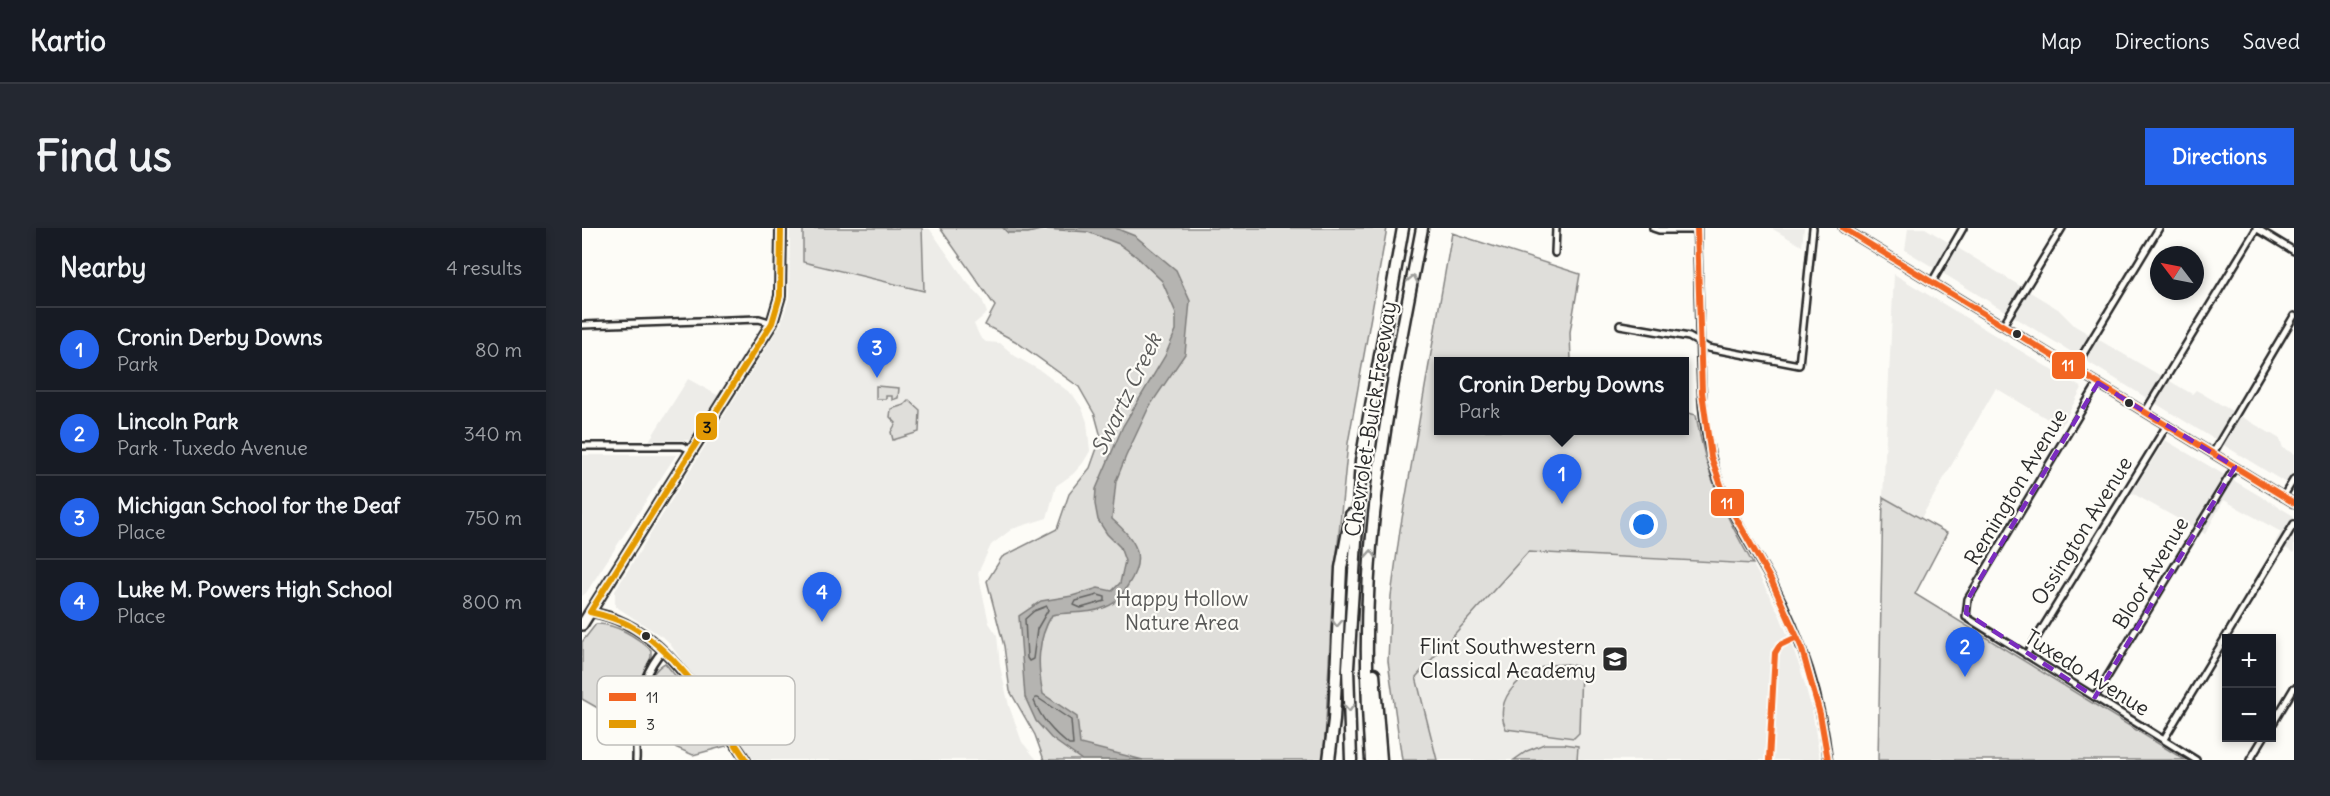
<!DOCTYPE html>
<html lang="en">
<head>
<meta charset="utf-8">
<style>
  :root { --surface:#171b24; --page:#242831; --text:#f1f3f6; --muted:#9ea1a6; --line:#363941; --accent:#2563eb }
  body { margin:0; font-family:Delius,sans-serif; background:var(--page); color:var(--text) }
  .controls { position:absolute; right:18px; bottom:18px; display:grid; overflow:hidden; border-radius:0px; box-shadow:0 3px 9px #0003 }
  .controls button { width:54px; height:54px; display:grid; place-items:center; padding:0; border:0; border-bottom:2px solid var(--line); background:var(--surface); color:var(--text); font:30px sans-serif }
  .compass { position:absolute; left:1568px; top:18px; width:54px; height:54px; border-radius:50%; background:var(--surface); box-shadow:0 3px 9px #0003; rotate:302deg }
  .you { position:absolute; left:1062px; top:297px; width:21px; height:21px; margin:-15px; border:4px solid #fff; border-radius:50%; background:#1a73e8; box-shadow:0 0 0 9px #1a73e833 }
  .badge { display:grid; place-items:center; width:39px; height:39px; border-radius:50%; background:var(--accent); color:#fff; font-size:20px; font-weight:700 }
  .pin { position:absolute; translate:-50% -50px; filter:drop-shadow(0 2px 3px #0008) }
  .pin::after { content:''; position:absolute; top:32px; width:21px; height:18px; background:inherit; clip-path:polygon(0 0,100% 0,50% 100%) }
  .popup { position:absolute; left:852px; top:129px; width:255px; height:78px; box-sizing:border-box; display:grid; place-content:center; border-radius:0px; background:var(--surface); filter:drop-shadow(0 2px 4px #0005); font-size:20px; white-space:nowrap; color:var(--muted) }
  .popup b { font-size:22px; color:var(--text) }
  .popup::after { content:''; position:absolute; left:50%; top:100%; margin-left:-12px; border:12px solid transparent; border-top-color:var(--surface) }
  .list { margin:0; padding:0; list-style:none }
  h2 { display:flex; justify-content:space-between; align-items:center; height:78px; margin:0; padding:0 24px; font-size:26px }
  h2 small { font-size:20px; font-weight:400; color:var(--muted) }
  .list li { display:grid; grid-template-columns:39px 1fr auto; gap:18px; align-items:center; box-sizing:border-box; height:84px; padding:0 24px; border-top:2px solid var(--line) }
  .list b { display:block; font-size:22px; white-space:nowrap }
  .list p { margin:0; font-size:20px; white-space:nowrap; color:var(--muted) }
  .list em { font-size:20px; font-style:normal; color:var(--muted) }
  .map { position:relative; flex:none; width:1712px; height:532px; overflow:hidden; border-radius:0px }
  header { display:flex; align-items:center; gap:36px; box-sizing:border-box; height:84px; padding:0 30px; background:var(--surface); border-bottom:2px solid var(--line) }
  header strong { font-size:28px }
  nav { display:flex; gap:33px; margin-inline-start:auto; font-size:21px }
  .intro { display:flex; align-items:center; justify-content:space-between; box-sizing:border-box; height:144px; padding:0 36px }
  h1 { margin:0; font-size:42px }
  .button { padding:15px 27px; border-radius:0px; background:var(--accent); color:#fff; font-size:21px; font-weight:700 }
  main { display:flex; gap:36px; padding:0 36px }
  aside { flex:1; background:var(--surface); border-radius:0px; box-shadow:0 3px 9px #0003 }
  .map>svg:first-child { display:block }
</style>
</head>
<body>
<header>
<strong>Kartio</strong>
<nav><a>Map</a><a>Directions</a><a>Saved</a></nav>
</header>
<div class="intro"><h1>Find us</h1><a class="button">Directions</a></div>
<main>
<aside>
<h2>Nearby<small>4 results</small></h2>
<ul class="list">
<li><span class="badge">1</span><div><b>Cronin Derby Downs</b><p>Park</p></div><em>80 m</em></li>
<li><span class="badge">2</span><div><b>Lincoln Park</b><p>Park · Tuxedo Avenue</p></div><em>340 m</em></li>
<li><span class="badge">3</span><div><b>Michigan School for the Deaf</b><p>Place</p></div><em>750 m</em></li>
<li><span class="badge">4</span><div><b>Luke M. Powers High School</b><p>Place</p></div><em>800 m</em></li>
</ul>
</aside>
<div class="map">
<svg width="1712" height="532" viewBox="0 0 1712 532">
  <rect width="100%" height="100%" fill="#fdfcf7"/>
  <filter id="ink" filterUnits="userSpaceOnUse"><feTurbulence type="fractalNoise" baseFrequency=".0167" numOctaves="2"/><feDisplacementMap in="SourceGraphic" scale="12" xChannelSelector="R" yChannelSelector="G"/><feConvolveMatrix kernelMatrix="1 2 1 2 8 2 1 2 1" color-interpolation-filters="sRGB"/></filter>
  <g filter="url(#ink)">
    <!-- built -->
    <path fill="#edece8" d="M208 0H347L384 53 400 71 405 85 392 96 398 109 404 114 418 115 433 128 459 143 491 167 500 180 505 194 508 223 501 235 491 246 474 258 465 290 430 301 409 317 396 345 407 395 415 407 418 438 427 478 440 514 455 532H172L85 412 33 378V363L199 96 207 70Z
      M1189 0H1222L1220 18Z
      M1326 0H1343L1476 81 1493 98 1610 166 1614 162 1698 211 1701 220 1712 226V260L1323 22Z
      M1312 46 1500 160 1479 199 1414 160 1339 290 1301 269Z
      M106 151 137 168 109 212 67 213Z
      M1583 212 1712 288V325L1693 314 1699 304 1642 272 1623 306 1550 265Z
      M0 227H94L4 365 0 368Z
      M946 324 1171 336 1198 388 1218 439 1230 482 1238 532H855L834 449Z"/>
    <!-- green -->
    <path fill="#dfdeda" stroke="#858482" stroke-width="1.5" d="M221 0H340L342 63 221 34Z
      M358 0H805L766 215 750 376 742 532H462L453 507 428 463 422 418 405 353 420 329 475 301 487 266 508 240 519 209 513 187 497 159 433 113 403 97 413 78Z
      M870 5 998 46 988 104 989 133 857 134V202H1103V184L1114 187C1124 246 1141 284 1171 336L946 324 834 449 855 532H820L806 433 809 368 818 302Z
      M294 158 317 160 316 170 310 172V168H304V171H294Z
      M327 172 338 182 337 204 311 212 309 204 314 195 308 189 309 181 322 177Z
      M1301 269 1365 305 1333 366 1603 532H1296Z
      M14 396C33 395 55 409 69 422V429L51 475 49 499 0 471V414Z
      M83 435 117 477 144 518 111 527 59 504C59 483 62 446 83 435Z
      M985 436 999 439 997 505 992 510 924 501C911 473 936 448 961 439 968 436 978 437 985 436Z
      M962 516H982L996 518 995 532H932L945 523Z"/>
    <!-- water -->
    <path fill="#b5b4b1" stroke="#7e7d7b" stroke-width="1.5" d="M421 0H533L553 8 594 42 608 73 603 126 567 179 544 228 534 253 530 291C554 312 565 328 546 357 540 367 535 375 524 379 505 387 489 383 470 387 455 412 455 438 461 466L495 489 498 516 561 532H500L469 510 454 493 443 469 437 388 459 373 490 368 516 360 530 363 538 355 543 333 538 319 525 306 516 292 513 276 514 261 541 198 583 128 594 102V85L580 53 555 29 537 16 506 4 463 1 446 5H426Z"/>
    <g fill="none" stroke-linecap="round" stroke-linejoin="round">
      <!-- shore -->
      <path stroke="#626261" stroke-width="1.5" d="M516 367 523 369V373L499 380 492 377 494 373Z
        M465 378 466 382 455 401 451 431 447 433 445 430 443 391 452 383Z
        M453 470H456L489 492 491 517H487C471 504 460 492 452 473Z"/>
      <defs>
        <path id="minor" d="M1071 0 1077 2H1115
          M1674 0 1712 23
          M973 25 974 0
          M1350 54 1381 0
          M0 97 177 91 190 95
          M1038 97 1107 109 1126 120 1217 137 1231 0
          M1421 97 1480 0
          M1492 141 1577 0
          M1516 155 1386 371 1384 389 1614 532
          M1563 184 1675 0
          M0 218H100L111 223
          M1631 225 1712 88
          M1701 269 1712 251
          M1444 427 1585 197
          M1513 469 1653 239
          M1690 497 1712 460
          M1582 511 1712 296
          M54 532C55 518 52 504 53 490 55 467 66 438 81 422
          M1668 532 1682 509"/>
        <path id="tertiary" d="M1115 0C1116 38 1117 76 1118 114 1119 159 1120 202 1134 245 1147 285 1170 318 1190 354 1219 409 1239 470 1246 532
          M1261 0 1712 275"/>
        <path id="secondary" d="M8 384C64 393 96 436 127 479 139 497 152 514 164 532"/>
        <path id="primary" d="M0 397 190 95 198 68 199 0"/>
        <path id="motorway" d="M792 446 799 532
          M747 532 752 492 759 340 769 287
          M769 532 766 440 779 233 821 0
          M789 532C783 450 783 368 792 287 802 190 822 95 840 0"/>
      </defs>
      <!-- minor casing -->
      <use href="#minor" stroke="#2b2b2b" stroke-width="10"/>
      <!-- tertiary casing -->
      <use href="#tertiary" stroke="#2b2b2b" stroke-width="11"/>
      <!-- secondary casing -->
      <use href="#secondary" stroke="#2b2b2b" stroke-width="12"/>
      <!-- primary casing -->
      <use href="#primary" stroke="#2b2b2b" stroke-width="14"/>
      <!-- motorway casing -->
      <use href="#motorway" stroke="#2b2b2b" stroke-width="15"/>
      <!-- minor -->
      <use href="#minor" stroke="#fdfcf7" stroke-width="5"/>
      <!-- tertiary -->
      <use href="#tertiary" stroke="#fdfcf7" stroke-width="7"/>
      <!-- secondary -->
      <use href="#secondary" stroke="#fdfcf7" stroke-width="8"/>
      <!-- primary -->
      <use href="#primary" stroke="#fdfcf7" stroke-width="9"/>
      <!-- motorway -->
      <use href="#motorway" stroke="#fdfcf7" stroke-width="10"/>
      <defs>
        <path id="bus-1" d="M1115 0 1120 164 1129 229 1145 274 1190 354 1219 418 1238 486 1246 532
          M1261 0 1712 275
          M1187 532 1193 425 1198 417 1215 409"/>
        <path id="bus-2" d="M8 384 190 95 198 68 199 0
          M8 384C21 387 35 391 47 397 99 426 132 485 164 532"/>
      </defs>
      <!-- bus-1 casing -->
      <use href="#bus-1" stroke="#fdfcf7" stroke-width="10"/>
      <!-- bus-2 casing -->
      <use href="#bus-2" stroke="#fdfcf7" stroke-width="10"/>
      <!-- bus-1 -->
      <use href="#bus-1" stroke="#f26522" stroke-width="6"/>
      <!-- bus-2 -->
      <use href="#bus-2" stroke="#e39a04" stroke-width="6"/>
    </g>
    <!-- one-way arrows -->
    <defs><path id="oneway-chevron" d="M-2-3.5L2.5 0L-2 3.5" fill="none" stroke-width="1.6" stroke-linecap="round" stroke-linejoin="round" transform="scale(1.5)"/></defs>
    <g stroke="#9e9e9b">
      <use href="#oneway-chevron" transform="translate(831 51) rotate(-79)"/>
      <use href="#oneway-chevron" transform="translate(789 326) rotate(-86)"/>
      <use href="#oneway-chevron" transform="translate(755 395) rotate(93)"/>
      <use href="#oneway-chevron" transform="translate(767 480) rotate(88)"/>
    </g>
  </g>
  <!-- marked area -->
  <path fill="none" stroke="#7b2cbf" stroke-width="4.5" stroke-dasharray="12 8" stroke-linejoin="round" d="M1516 155 1653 239 1513 469 1384 385 1386 371Z"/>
  <!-- icons -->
  <defs>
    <symbol id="school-square" viewBox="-11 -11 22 22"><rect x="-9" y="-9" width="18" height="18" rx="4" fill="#2b2b2b" stroke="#fdfcf7"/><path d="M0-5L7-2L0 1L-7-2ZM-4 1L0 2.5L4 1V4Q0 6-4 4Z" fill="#fff"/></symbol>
  </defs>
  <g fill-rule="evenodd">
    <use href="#school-square" x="1018" y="416" width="30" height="30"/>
  </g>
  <!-- markers -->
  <g fill="#2b2b2b" stroke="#fdfcf7" stroke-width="2">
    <circle cx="1435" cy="106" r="5"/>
    <circle cx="1547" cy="175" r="5"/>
    <circle cx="64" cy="408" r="5"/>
  </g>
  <g text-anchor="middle" stroke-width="4.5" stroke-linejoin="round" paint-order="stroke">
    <!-- street labels -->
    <g font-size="21" fill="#2b2b2b" stroke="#fdfcf7">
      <text transform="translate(789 191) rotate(-81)" y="7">Chevrolet-Buick Freeway</text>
      <text transform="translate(1434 259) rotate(-59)" y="7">Remington Avenue</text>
      <text transform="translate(1500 303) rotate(-58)" y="7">Ossington Avenue</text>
      <text transform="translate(1569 345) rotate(-59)" y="7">Bloor Avenue</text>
      <text transform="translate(1505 445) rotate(32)" y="7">Tuxedo Avenue</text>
    </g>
    <!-- park labels -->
    <g font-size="21" fill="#585857" stroke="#fdfcf7">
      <text x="600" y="378">Happy Hollow<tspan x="600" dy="24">Nature Area</tspan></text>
    </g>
    <!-- poi labels -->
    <g font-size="21" fill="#2b2b2b" stroke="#fdfcf7" text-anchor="end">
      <text x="1014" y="426">Flint Southwestern<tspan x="1014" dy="24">Classical Academy</tspan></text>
    </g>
    <!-- water labels -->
    <g font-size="22" font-style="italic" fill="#5b5b5a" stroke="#fdfcf7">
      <text transform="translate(544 166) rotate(-64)" y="8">Swartz Creek</text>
    </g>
  </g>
  <!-- legend -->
  <rect x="15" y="448" width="198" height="69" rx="9" fill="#fdfcf7" stroke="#bebdba" stroke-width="1.5"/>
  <rect x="27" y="465" width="27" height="8" fill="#f26522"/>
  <rect x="27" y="492" width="27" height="8" fill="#e39a04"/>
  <g font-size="16" fill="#2b2b2b">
    <text x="64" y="475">11</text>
    <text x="64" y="502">3</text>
  </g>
  <g stroke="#fdfcf7" stroke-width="2">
    <rect x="1469" y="123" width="35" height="29" rx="6" fill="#f26522"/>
    <rect x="113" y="184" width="23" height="29" rx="6" fill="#e39a04"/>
    <rect x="1128" y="260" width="35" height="29" rx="6" fill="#f26522"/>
  </g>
  <g font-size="16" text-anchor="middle" font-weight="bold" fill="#fff">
    <text x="1486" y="143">11</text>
    <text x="1145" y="281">11</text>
  </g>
  <g font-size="16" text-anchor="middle" font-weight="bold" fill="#111">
    <text x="125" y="205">3</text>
  </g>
</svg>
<div class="controls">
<button>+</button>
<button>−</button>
</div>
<svg class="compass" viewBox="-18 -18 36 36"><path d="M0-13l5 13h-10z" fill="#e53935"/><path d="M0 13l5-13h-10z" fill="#9ea1a6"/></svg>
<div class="you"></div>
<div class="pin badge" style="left:980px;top:276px">1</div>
<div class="popup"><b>Cronin Derby Downs</b>Park</div>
<div class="pin badge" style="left:1383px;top:449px">2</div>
<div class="pin badge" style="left:295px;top:150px">3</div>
<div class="pin badge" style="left:240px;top:394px">4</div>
</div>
</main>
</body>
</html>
